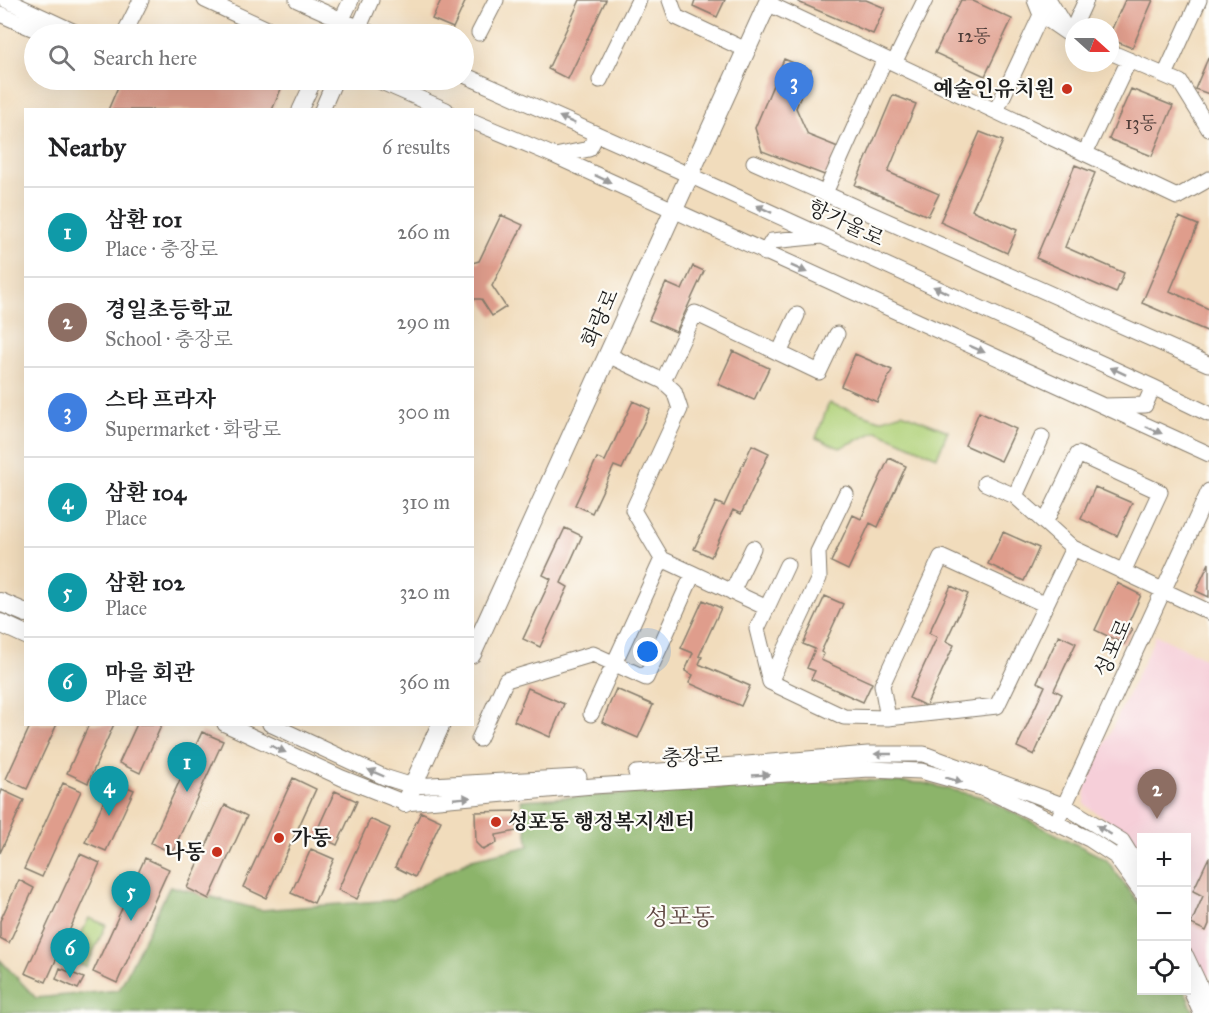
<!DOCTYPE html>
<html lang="en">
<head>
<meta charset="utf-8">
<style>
  :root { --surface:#fff; --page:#f2f2f2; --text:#202124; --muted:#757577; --line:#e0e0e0; --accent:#c8321e }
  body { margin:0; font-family:"IM FELL Great Primer","Noto Serif KR",serif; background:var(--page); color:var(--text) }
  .controls { position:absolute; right:18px; bottom:18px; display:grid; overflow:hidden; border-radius:0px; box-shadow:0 6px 24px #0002 }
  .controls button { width:54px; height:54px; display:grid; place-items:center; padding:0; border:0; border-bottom:2px solid var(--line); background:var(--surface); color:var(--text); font:30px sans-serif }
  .compass { position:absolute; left:1065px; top:18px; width:54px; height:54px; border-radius:50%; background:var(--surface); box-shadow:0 6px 24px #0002; rotate:111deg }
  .you { position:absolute; left:648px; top:652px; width:21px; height:21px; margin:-15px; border:4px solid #fff; border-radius:50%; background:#1a73e8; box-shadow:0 0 0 9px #1a73e833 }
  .badge { display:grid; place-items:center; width:39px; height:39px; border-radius:50%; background:var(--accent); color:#fff; font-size:20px; font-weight:700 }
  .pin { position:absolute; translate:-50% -50px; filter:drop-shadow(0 2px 3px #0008) }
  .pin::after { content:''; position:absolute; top:32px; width:21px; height:18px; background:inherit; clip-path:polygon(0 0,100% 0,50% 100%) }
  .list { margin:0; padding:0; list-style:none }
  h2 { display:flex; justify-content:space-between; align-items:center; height:78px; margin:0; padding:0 24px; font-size:26px }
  h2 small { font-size:20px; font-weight:400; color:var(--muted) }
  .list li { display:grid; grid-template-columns:39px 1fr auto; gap:18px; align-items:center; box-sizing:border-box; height:90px; padding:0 24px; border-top:2px solid var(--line) }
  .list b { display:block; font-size:22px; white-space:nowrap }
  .list p { margin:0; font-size:20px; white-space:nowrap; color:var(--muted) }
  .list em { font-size:20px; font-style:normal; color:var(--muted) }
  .icon { flex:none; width:33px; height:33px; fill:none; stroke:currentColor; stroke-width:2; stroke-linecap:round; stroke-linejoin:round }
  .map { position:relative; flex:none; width:1209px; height:1013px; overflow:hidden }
  .search { position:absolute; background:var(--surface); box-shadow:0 6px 24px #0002; left:24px; top:24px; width:450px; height:66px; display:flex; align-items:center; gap:15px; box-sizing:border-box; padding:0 21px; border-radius:33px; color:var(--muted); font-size:22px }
  .panel { position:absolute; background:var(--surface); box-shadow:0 6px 24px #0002; left:24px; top:108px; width:450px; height:618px; border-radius:0px }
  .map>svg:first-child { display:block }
</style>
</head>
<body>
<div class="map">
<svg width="1209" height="1013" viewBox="0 0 1209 1013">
  <rect width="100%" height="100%" fill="#fdfcf7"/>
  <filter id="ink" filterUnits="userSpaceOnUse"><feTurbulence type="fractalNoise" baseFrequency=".0167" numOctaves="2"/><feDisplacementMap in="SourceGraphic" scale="12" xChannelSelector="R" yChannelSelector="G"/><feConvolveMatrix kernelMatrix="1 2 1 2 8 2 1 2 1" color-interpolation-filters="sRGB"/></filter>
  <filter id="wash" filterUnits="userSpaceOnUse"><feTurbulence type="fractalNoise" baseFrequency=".008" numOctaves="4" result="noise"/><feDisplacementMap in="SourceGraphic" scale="24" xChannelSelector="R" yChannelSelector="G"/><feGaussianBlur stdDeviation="1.35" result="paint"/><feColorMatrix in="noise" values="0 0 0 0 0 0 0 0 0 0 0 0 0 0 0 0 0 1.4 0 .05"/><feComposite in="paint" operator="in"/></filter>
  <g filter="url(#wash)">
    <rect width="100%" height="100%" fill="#f1dcbc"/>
    <!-- built -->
    <path fill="#f6cfd9" d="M1156 635 1209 660V975L1203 988 1187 956 1186 838H1142L1141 867 1124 832 1085 805V786Z"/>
    <!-- green -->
    <path fill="#b1d27a" stroke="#66774b" stroke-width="1.5" d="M829 403 880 420 902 413 948 431 937 457 877 431 840 448 816 438Z
      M89 918 106 925 86 967 69 960Z"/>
    <!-- forest -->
    <path fill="#8cb46a" stroke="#546843" stroke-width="1.5" d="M858 780 923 783 982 797 1106 859 1141 906 1142 990 1185 991 1194 1013H0V960L36 998 119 990 170 886 261 910 393 900 472 859 529 846 521 800Z"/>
    <g id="blocks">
      <!-- building -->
      <path fill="#df9d8c" d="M441 0H466L453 28 432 19Z
        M580 0H606L568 79 548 69Z
        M695 0H725L717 17 693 6Z
        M798 0H866L885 8 873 34 798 2Z
        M961 0H971L1012 19 985 76 935 53Z
        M1125 0H1153L1132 48 1110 39V33Z
        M1209 56V94L1195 89Z
        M784 59 811 70 796 108 808 135 838 147 827 176 762 151 755 128Z
        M121 80H260L281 89 272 110H108Z
        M1131 89 1173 106 1152 156 1109 139Z
        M893 95 916 104 888 172 939 194 928 216 855 185Z
        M980 132 1003 141 972 210 1017 230 1007 253 940 222Z
        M1075 165 1095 173 1065 247 1124 273 1116 293 1036 258Z
        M501 215 523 225 492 286 506 307 492 316 481 299H472V263L479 261Z
        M1179 217 1198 225 1170 291 1209 309V332L1142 303Z
        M693 266 704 271 676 332 649 320 666 283 682 290Z
        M733 351 769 368 754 400 718 384Z
        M855 354 892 370 877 402 841 386Z
        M633 401 650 409 622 469 614 466 592 513 575 505 597 458 605 461Z
        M979 412 1016 429 1001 461 965 445Z
        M752 445 769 453 741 514 733 510 711 557 694 549 716 502 724 506Z
        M889 458 906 466 878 527 870 523 848 570 831 562 853 515 861 519Z
        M1095 487 1132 503 1117 536 1081 519Z
        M565 528 582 536 561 583 568 587 540 647 523 639 551 579 543 575Z
        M1003 532 1039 548 1024 581 988 564Z
        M1209 563V597L1196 591Z
        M1117 583 1141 595 1127 626 1132 629 1124 644 1095 630Z
        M951 586 968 594 946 641 954 645 926 706 909 698 937 637 929 633Z
        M825 596 843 604 821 652 824 654 821 660 872 683 863 702 811 679 815 671 807 668 815 649 803 644Z
        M703 600 721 608 699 656 702 657 699 664 750 686 741 706 689 683 693 675 685 671 693 653 681 648Z
        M1059 635 1076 643 1054 690 1062 694 1034 755 1017 747 1045 686 1037 682Z
        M528 688 564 704 550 737 514 721Z
        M616 689 653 705 638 738 602 722Z
        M31 724H57L27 789 6 779Z
        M89 724H114L88 783 67 773Z
        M137 724H162L140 773 119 763Z
        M202 732 223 741 172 853 151 843Z
        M293 778 316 789 266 898 243 887Z
        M113 781 134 790 106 851 85 842Z
        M63 783 81 791 42 877 24 869Z
        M2 790 24 800 0 853V796Z
        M335 791 357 801 337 845 315 835Z
        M225 805 247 816 209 899 187 888Z
        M515 811 517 831 496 835 497 843 483 850 476 843 475 812Z
        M421 812 441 821 415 877 395 867Z
        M370 819 390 828 357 899 338 890Z
        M311 849 334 859 314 903 291 893Z
        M80 854 100 863 46 982 25 973Z
        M1209 857V924L1206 931 1191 924 1203 896 1193 891Z
        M145 858 169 869 117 983 93 972Z
        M19 880 34 888 9 943 0 938V921Z
        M60 968 84 978 78 989 56 979Z"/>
    </g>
  </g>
  <g filter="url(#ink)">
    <use href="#blocks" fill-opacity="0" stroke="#867c6c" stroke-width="1.5"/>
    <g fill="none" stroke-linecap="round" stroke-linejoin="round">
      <defs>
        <path id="minor" d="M6 0 79 34
          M205 0 278 34
          M297 0 373 34
          M670 0 676 17 746 50
          M1035 0 1041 15 1070 35
          M1049 0 1067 30
          M767 3 1177 197 1209 179
          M0 14 45 34
          M479 33 496 0
          M124 34 141 0
          M335 34 351 0
          M356 34 371 0
          M1074 37 1070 35 1086 0
          M1110 52 1180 82 1209 129
          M894 63 925 0
          M464 75 689 175 1153 387 1209 414
          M1165 75 1199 0
          M377 80 446 110
          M600 80 639 0
          M300 110 314 80
          M322 110 335 80
          M996 111 1041 15
          M472 121 555 156 1209 454
          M1085 153 1129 60
          M555 156 589 149 597 134
          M754 162 1208 364
          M825 193 885 59
          M765 253 772 241 822 236
          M779 353 797 315
          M608 355 663 381 674 391 680 409 633 510 662 559 767 608
          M663 381 695 313 819 372 837 334
          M1105 406 1145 405 1153 387
          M985 483 1015 496 1073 548 1209 612
          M846 494 818 552 819 578 770 682 844 717 888 718 997 706 1073 548
          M1015 496 1042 437
          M1045 523 1078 454 1160 492 1123 572
          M732 592 753 548
          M770 682 757 629 787 565
          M591 714 662 559
          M888 718 882 685 941 557 1046 605
          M225 724 342 778 405 803 593 786 870 769 921 771 982 788 1089 839 1115 856 1142 893
          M270 724 384 777 413 786 579 777
          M479 739 506 680 593 654 646 678 693 574
          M636 773 868 754H924L1065 806 1122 841 1142 873
          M1060 815 1209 491
          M1186 956 1209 1005
          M1186 980 1201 1013"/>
        <path id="major" d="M0 602 26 613
          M0 623 26 635
          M472 654 769 0
          M405 803 441 724"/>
      </defs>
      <!-- minor casing -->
      <use href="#minor" stroke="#867c6c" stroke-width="17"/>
      <!-- major casing -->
      <use href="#major" stroke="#867c6c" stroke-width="20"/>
      <!-- minor -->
      <use href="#minor" stroke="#fff" stroke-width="15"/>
      <!-- major -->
      <use href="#major" stroke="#fff" stroke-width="18"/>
    </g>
    <!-- one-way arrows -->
    <defs><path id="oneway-solid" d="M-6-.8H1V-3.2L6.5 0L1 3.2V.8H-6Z" transform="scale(1.5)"/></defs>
    <g fill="#999">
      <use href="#oneway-solid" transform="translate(567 120) rotate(-156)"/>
      <use href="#oneway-solid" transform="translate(603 179) rotate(25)"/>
      <use href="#oneway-solid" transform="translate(764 209) rotate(-155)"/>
      <use href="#oneway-solid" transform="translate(799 269) rotate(24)"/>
      <use href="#oneway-solid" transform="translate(941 290) rotate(-155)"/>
      <use href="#oneway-solid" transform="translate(977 349) rotate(24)"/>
      <use href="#oneway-solid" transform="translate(1118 371) rotate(-155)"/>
      <use href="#oneway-solid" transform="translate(1154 430) rotate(24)"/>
      <use href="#oneway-solid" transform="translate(278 749) rotate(25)"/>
      <use href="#oneway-solid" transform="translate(883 754) rotate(180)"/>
      <use href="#oneway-solid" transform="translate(376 773) rotate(-157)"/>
      <use href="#oneway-solid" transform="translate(761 775) rotate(-3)"/>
      <use href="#oneway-solid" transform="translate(954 780) rotate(16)"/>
      <use href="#oneway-solid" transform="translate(462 798) rotate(-5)"/>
      <use href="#oneway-solid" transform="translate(1104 830) rotate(-148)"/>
    </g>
  </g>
  <!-- markers -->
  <g fill="#c8321e" stroke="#fdfcf7" stroke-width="2">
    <circle cx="1067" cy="89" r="6"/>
    <circle cx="496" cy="822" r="6"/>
    <circle cx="279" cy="838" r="6"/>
    <circle cx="217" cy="852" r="6"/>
  </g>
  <g text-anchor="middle" stroke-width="4.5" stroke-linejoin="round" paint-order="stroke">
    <!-- number labels -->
    <g font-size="18" fill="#4d3c38">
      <text x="974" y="42">12동</text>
      <text x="1141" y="129">13동</text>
    </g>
    <!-- poi labels -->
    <g font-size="21" font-weight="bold" fill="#1c1c1c" stroke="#fdfcf7" text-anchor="end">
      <text x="1055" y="96">예술인유치원</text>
      <text x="508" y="829" text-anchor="start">성포동 행정복지센터</text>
      <text x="291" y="845" text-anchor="start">가동</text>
      <text x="205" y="859">나동</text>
    </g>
    <!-- street labels -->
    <g font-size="21" fill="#1c1c1c" stroke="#fdfcf7">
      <text transform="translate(846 223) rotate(25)" y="7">항가울로</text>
      <text transform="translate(600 318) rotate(-66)" y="7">화랑로</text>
      <text transform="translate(1113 648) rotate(-66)" y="7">성포로</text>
      <text transform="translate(692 757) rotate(-3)" y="7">충장로</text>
    </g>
    <!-- quarter labels -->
    <g font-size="24" fill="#604943" stroke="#fdfcf7">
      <text x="680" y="925">성포동</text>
    </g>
  </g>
</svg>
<div class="controls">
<button>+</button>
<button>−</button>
<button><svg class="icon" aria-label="locate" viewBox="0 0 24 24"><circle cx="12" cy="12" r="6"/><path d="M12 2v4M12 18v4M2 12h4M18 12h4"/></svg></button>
</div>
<svg class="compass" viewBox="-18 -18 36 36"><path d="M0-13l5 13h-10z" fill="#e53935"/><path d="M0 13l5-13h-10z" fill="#757577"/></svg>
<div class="you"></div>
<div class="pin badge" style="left:187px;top:792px;background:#0f9aa8">1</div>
<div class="pin badge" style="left:1157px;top:819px;background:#8d6e63">2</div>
<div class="pin badge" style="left:794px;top:112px;background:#3f7fe0">3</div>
<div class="pin badge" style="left:109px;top:816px;background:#0f9aa8">4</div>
<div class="pin badge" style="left:131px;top:921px;background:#0f9aa8">5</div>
<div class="pin badge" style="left:70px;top:978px;background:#0f9aa8">6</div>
<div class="search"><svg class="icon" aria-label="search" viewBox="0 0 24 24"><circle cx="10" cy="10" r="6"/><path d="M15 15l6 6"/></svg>Search here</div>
<section class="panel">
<h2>Nearby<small>6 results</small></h2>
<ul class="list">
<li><span class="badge" style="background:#0f9aa8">1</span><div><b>삼환 101</b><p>Place · 충장로</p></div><em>260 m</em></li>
<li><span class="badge" style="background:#8d6e63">2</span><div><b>경일초등학교</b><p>School · 충장로</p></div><em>290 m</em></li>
<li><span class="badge" style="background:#3f7fe0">3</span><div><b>스타 프라자</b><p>Supermarket · 화랑로</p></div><em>300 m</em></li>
<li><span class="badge" style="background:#0f9aa8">4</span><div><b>삼환 104</b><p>Place</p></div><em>310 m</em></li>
<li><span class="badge" style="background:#0f9aa8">5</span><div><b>삼환 102</b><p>Place</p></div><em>320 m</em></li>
<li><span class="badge" style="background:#0f9aa8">6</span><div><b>마을 회관</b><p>Place</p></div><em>360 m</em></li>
</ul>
</section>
</div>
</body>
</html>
